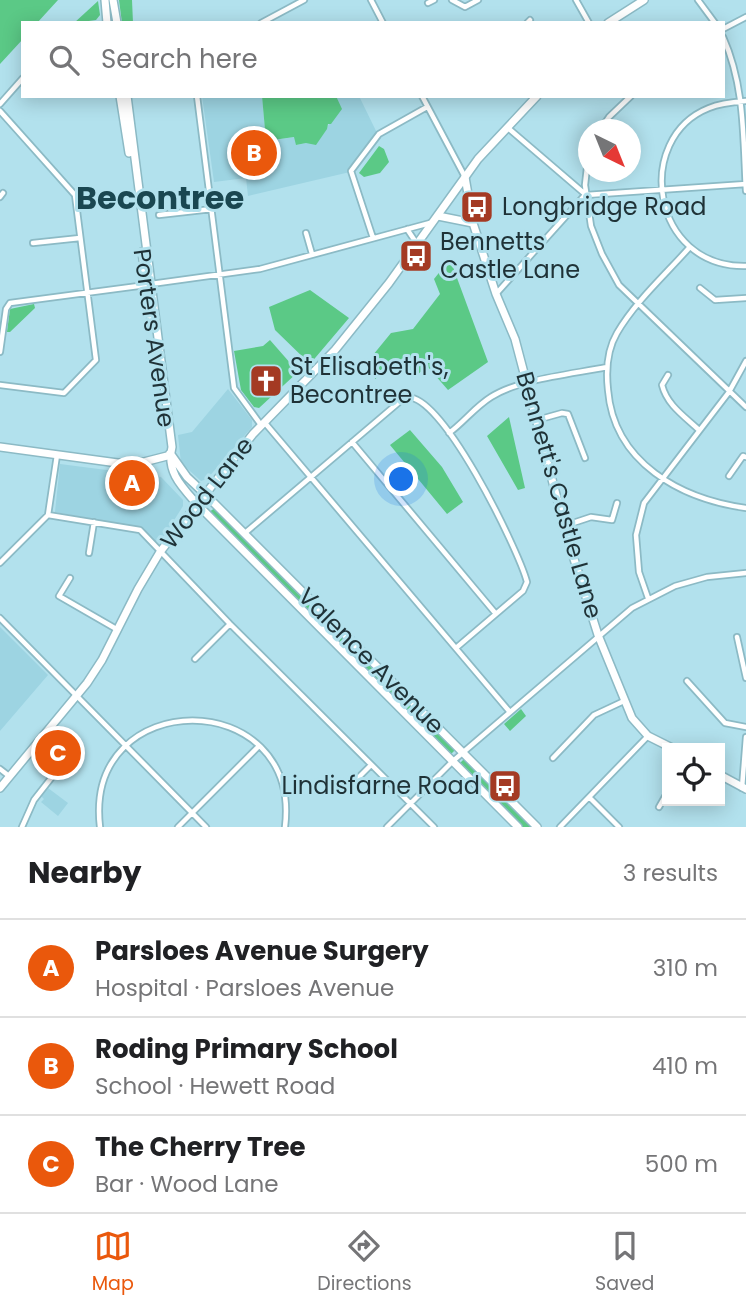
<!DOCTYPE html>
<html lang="en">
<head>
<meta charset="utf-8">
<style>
  :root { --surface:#fff; --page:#f6f6f6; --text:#202124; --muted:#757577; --line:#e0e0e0; --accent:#ea580c }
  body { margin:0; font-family:Poppins,sans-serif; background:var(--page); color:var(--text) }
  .controls { position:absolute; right:21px; bottom:21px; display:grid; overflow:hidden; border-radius:0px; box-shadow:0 4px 18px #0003 }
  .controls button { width:63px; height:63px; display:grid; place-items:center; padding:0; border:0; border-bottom:2px solid var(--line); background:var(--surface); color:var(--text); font:35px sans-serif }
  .compass { position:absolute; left:578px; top:119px; width:63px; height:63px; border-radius:50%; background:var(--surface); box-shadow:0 4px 18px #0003; rotate:137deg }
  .you { position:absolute; left:402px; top:480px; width:24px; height:24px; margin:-18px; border:5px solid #fff; border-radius:50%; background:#1a73e8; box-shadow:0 0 0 10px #1a73e833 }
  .badge { display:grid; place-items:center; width:46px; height:46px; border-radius:50%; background:var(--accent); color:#fff; font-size:23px; font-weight:700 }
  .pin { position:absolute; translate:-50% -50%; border:4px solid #fff; box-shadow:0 2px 7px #0006 }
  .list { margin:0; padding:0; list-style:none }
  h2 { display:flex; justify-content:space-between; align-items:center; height:91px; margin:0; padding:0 28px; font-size:30px }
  h2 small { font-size:23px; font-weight:400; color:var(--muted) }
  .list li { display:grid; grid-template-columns:46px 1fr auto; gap:21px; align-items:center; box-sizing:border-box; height:98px; padding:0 28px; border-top:2px solid var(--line) }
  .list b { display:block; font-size:26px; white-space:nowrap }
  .list p { margin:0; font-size:23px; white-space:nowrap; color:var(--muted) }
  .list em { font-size:23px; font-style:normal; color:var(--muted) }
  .icon { flex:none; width:38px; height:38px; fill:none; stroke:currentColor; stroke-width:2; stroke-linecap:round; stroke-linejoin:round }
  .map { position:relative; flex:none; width:746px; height:827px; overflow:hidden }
  .search { position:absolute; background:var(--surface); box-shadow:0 4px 18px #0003; left:21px; right:21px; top:21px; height:77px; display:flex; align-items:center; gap:18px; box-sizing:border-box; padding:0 24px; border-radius:0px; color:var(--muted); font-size:26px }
  .sheet { height:385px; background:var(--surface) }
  nav { display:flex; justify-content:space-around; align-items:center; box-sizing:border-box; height:98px; border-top:2px solid var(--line); background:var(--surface); font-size:19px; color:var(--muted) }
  nav a { display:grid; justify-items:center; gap:4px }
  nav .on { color:var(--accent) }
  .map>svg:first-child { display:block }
</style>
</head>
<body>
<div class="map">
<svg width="746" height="827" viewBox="0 0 746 827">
  <rect width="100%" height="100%" fill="#b2e1ed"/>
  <!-- built -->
  <path fill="#9dd4e2" d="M202 96H262L266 141 295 137 297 145 306 143 326 128 341 109 336 96H359L377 133 350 172 248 196 246 178 214 182Z
    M228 389 252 420V427L207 479 201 481 181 463 178 435 192 432Z
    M60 464 161 477 183 500V506L161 541 156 543 137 527 55 512Z
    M0 627 48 675 0 731Z
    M48 788 68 803 58 816 41 802 44 799 41 796Z"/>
  <!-- green -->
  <path fill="#5bc986" d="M0 0H58L37 23H23V39L0 64Z
    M119 0H132L133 23H122Z
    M98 1 100 15 96 20 74 23Z
    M262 96H336L342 109 331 124H328L327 129 316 145 306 143 296 145 294 137 266 141Z
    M379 146 384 149 389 162 380 173 364 177 359 173Z
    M450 259 488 362 448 390 427 366 416 376H413L399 360 375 379 373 355 391 333 413 329 440 294 434 279Z
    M310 290 349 318 310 364 275 330 269 307Z
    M34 304 35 308 10 332H7L10 309Z
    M270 340 298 372 259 408 254 407 241 390 234 351 263 346Z
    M509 417 525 488 518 490 487 436Z
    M410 430 442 467 463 502 447 514 390 445Z
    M215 508 455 750 450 755 209 512Z
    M521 709 526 716 510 731 504 724Z
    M464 759 532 827H521L459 764Z"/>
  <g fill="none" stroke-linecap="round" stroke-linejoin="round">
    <defs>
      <path id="street" d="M371 0 383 23
        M452 0 465 7 478 0
        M576 0 589 23
        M698 0 715 23
        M428 3 434 0
        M261 23 304 0
        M527 23 530 20
        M723 29 746 17
        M723 37C745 86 743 138 746 191
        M197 96 234 388 261 425
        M422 96 465 177
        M746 101C734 102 721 103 709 108 633 138 651 268 746 266
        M0 104 23 78
        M0 111 75 195 96 360 64 393 0 385
        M508 128 585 194
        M600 130 609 117 631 96
        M588 158 585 185 591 226 602 254 619 285 746 407
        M586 195 746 184
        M0 197 3 193
        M159 215 212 209
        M407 229 417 244
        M306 233 312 254
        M373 238 351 171 379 134 427 107
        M33 243 80 238
        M689 248C665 275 635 302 617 333 607 350 606 372 608 390 614 463 681 499 746 508
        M151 284 260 269 430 223
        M700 288 715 300 746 298
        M496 294 585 195
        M0 352 6 309 10 303 146 285
        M668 375 662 385C667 405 684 416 699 430
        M537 420 562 413 568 414 585 458
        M265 423 509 711
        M449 433C464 422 475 407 491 397 519 379 573 374 607 367
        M352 442 496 614
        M729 476 743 456 746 457
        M48 515 140 530 230 624 434 827
        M564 526 591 517 612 520 617 503
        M245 533 404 398C439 385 519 551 527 582L523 591 456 648
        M89 553 94 522
        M0 563 48 515 57 455
        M70 578 59 596 118 630
        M648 598 639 572 636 535 644 503 729 392 746 361
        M0 618 206 827
        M737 637 746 678
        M195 659 230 624
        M687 681 725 723 746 727
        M553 758 594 715 624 701
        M0 769 9 776
        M349 787 371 765
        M742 788 746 737
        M589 797 619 827
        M659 807 667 793
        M22 827 34 800 52 777
        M100 827C83 685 302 685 285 827
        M178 827 259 746
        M387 827 453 761 632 608 675 586 707 577 746 573
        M560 827 648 736"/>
      <path id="secondary" d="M465 177 473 223 496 294 515 339 568 540 598 635 632 718 648 736 672 748
        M438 216 473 223
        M0 447 125 464H136L171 455
        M205 494 537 827
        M197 504 518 827
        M720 775 746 789"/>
      <path id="primary" d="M105 0 107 23
        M113 0 117 23
        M608 23 644 0
        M120 96 129 153
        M127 96 172 447C166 472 182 487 197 504
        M142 252 152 326
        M170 453 187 477 205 494
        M0 788 87 683 102 660 138 589 160 552 192 511 253 434 335 350 389 283 478 159 537 96"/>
    </defs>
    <!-- street casing -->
    <use href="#street" stroke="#8cbac5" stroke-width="8"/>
    <!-- secondary casing -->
    <use href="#secondary" stroke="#8cbac5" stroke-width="10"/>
    <!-- primary casing -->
    <use href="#primary" stroke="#8cbac5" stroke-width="10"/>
    <!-- street -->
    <use href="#street" stroke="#fff" stroke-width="4.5"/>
    <!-- secondary -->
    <use href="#secondary" stroke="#fff" stroke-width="7"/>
    <!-- primary -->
    <use href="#primary" stroke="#fff" stroke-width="7"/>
  </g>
  <!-- icons -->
  <defs>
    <symbol id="bus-square" viewBox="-11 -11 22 22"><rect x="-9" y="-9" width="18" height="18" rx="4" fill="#a43a23" stroke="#b2e1ed"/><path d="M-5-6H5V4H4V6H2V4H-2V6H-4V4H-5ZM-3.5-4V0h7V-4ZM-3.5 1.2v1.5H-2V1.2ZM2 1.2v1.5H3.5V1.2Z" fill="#fff"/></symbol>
    <symbol id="church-square" viewBox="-11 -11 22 22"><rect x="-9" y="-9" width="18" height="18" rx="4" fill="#a43a23" stroke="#b2e1ed"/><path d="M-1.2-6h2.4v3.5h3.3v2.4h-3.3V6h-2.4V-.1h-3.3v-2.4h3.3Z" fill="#fff"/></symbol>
  </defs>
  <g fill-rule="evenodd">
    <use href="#bus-square" x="458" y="188" width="38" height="38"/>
    <use href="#bus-square" x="397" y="237" width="38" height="38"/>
    <use href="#church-square" x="247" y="362" width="38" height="38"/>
    <use href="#bus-square" x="486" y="767" width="38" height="38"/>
  </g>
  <g text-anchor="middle" stroke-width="6" stroke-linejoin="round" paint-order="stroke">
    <!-- poi labels -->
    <g font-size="24" fill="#1f3237" stroke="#b2e1ed" text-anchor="start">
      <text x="502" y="215">Longbridge Road</text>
      <text x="440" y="250">Bennetts<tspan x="440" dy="28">Castle Lane</tspan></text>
      <text x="290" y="375">St Elisabeth's,<tspan x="290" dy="28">Becontree</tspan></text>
      <text x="480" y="794" text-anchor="end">Lindisfarne Road</text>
    </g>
    <!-- street labels -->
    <g font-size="24" fill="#1f3237" stroke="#b2e1ed">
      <text transform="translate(154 338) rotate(82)" y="8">Porters Avenue</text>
      <text transform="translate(207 493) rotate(-52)" y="8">Wood Lane</text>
      <text transform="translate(559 495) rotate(74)" y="8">Bennett's Castle Lane</text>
      <text transform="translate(371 661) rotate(45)" y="8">Valence Avenue</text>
    </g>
    <!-- district labels -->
    <g font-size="32" font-weight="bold" fill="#1a4751" stroke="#b2e1ed">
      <text x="160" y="209">Becontree</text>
    </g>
  </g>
</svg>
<div class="controls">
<button><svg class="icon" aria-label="locate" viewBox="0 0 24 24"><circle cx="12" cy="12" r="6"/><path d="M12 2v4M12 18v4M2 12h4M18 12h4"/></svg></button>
</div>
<svg class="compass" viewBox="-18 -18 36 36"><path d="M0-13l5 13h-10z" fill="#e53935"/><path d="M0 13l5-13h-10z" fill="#757577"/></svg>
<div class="you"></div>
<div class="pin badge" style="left:132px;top:483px">A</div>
<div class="pin badge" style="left:254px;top:153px">B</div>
<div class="pin badge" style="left:58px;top:753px">C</div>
<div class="search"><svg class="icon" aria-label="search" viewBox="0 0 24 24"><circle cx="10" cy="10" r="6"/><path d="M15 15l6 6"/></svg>Search here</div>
</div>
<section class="sheet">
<h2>Nearby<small>3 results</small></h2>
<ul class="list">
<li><span class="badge">A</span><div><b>Parsloes Avenue Surgery</b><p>Hospital · Parsloes Avenue</p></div><em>310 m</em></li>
<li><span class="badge">B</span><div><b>Roding Primary School</b><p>School · Hewett Road</p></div><em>410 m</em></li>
<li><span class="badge">C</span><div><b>The Cherry Tree</b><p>Bar · Wood Lane</p></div><em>500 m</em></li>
</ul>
</section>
<nav>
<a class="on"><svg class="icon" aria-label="map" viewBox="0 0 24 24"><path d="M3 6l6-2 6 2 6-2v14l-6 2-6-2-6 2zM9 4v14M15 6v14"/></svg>Map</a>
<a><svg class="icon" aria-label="directions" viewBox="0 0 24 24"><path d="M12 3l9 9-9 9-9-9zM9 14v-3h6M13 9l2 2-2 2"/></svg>Directions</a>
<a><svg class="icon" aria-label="saved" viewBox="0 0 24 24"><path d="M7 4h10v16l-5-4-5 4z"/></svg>Saved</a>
</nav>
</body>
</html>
